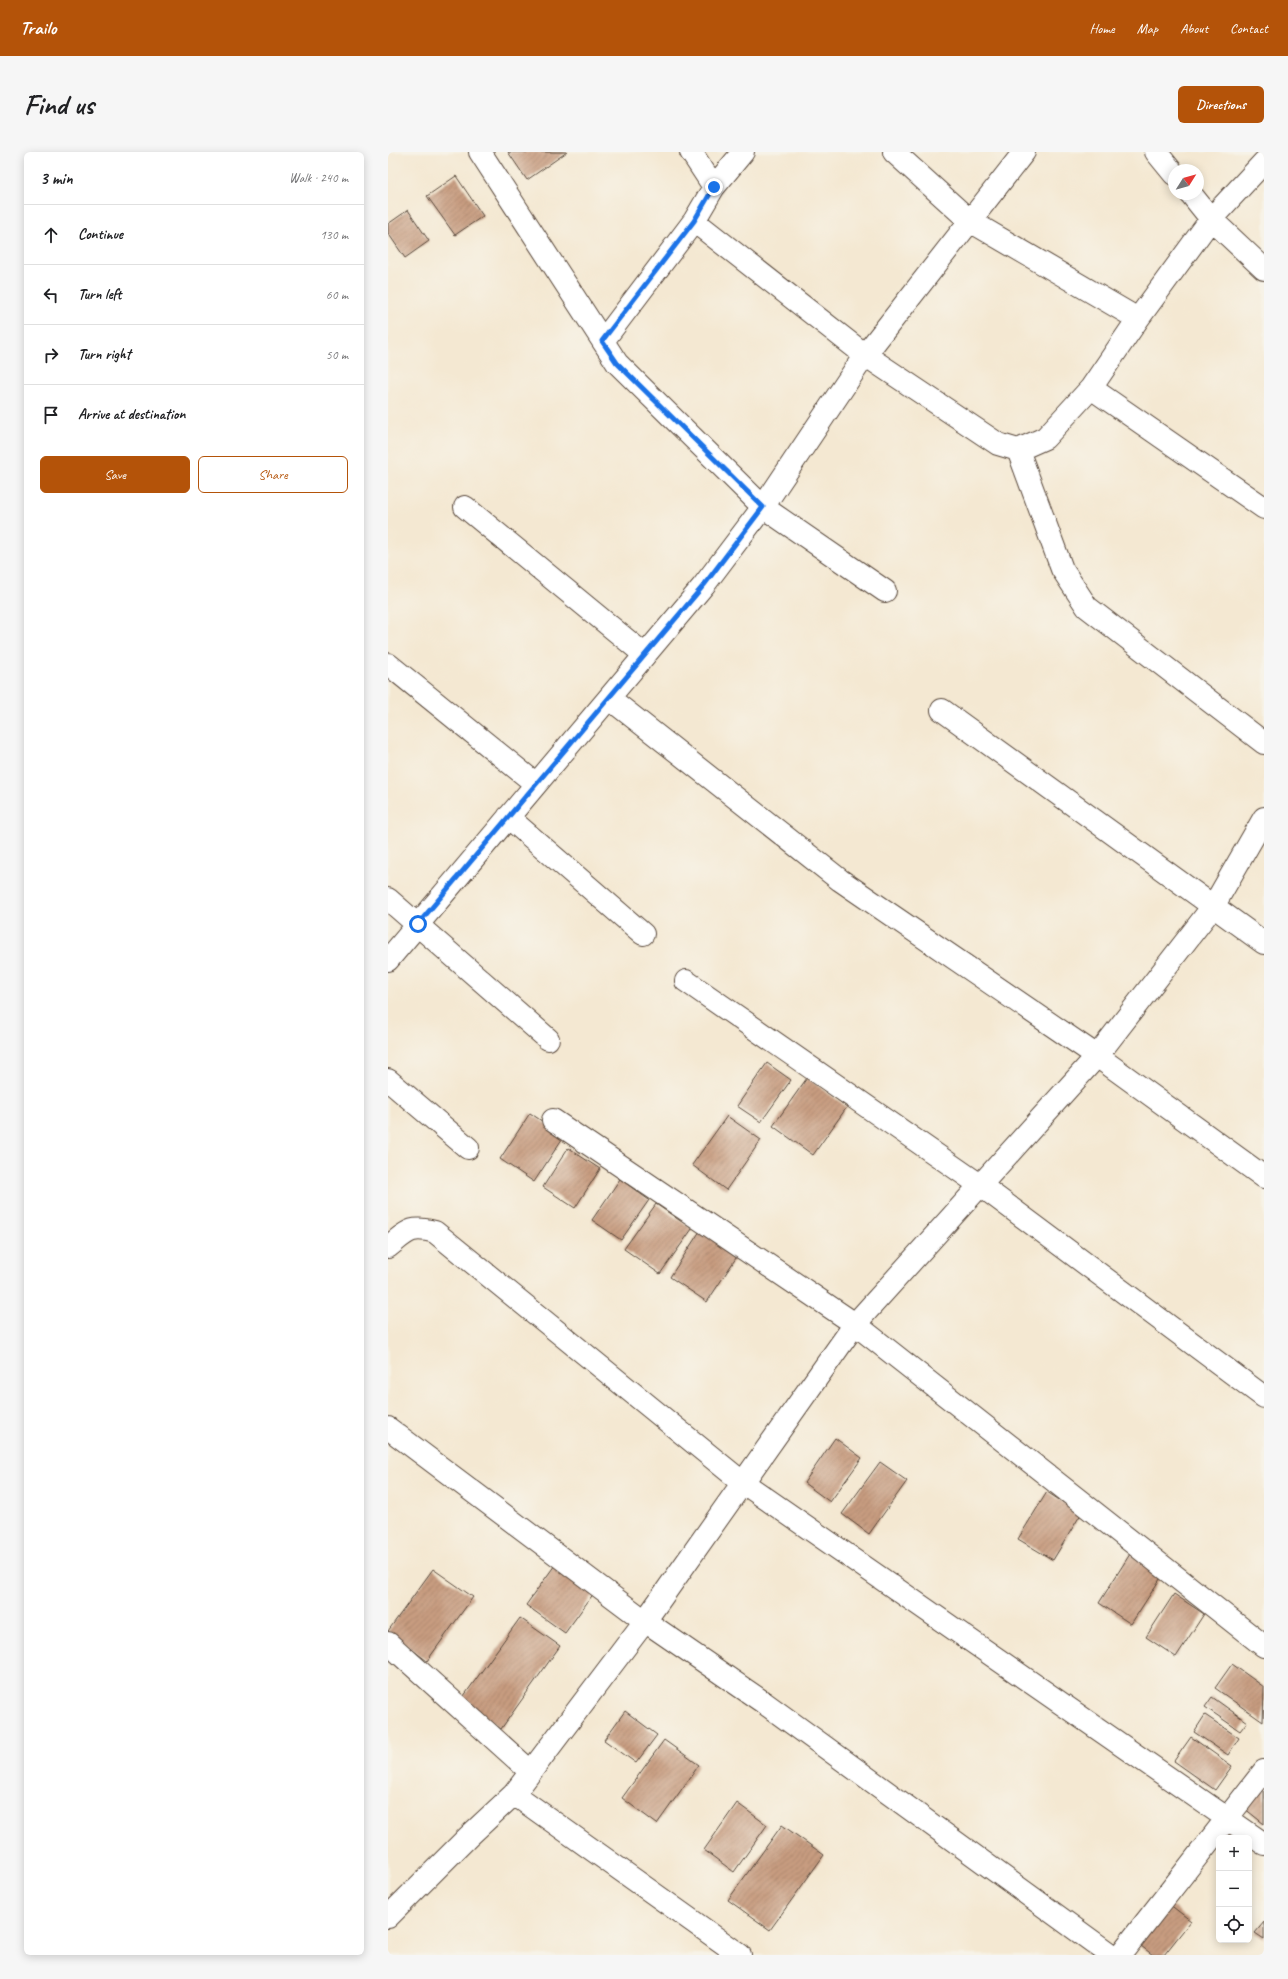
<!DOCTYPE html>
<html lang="en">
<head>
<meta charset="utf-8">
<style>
  :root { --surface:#fff; --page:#f6f6f6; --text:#202124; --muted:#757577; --line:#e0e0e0; --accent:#b45309 }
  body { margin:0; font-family:Caveat,sans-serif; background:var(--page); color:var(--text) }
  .controls { position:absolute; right:12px; bottom:12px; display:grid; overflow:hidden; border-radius:6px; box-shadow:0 2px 10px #0003 }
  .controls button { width:36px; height:36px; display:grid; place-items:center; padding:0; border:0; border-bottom:1px solid var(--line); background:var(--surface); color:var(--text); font:20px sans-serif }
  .compass { position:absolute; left:780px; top:12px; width:36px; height:36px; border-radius:50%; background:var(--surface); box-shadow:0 2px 10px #0003; rotate:53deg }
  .stop { position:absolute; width:12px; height:12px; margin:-9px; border:3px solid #1a73e8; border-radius:50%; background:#fff }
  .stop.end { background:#1a73e8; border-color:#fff; box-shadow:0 1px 4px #0008 }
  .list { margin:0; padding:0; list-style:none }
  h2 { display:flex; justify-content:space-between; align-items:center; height:52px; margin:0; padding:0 16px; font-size:17px }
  h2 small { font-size:13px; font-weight:400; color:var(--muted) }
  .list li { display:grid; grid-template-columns:26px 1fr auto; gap:12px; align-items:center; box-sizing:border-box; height:60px; padding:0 16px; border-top:1px solid var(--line) }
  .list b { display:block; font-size:15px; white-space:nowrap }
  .list em { font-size:13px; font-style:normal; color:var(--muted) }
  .actions { display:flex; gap:8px; padding:12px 16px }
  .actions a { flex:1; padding:9px 0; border:1px solid var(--accent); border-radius:6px; text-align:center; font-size:14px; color:var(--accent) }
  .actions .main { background:var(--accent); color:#fff }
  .icon { flex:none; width:22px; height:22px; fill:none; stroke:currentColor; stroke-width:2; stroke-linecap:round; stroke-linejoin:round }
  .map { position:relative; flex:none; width:876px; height:1803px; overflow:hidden; border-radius:6px }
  header { display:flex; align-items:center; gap:24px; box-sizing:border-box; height:56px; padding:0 20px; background:var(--accent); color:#fff }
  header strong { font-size:19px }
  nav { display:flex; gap:22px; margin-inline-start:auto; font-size:14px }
  .intro { display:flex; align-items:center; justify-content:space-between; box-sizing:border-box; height:96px; padding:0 24px }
  h1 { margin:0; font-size:28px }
  .button { padding:10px 18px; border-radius:6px; background:var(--accent); color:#fff; font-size:14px; font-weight:700 }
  main { display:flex; gap:24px; padding:0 24px }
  aside { flex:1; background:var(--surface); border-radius:6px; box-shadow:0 2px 10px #0003 }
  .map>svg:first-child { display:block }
</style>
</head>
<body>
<header>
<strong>Trailo</strong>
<nav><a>Home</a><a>Map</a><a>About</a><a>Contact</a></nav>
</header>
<div class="intro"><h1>Find us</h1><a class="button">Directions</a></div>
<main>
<aside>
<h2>3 min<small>Walk · 240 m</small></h2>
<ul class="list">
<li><svg class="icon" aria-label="ahead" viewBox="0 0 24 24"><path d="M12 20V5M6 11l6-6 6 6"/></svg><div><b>Continue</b></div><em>130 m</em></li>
<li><svg class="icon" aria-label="left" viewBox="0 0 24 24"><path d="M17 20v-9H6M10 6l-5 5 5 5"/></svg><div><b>Turn left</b></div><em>60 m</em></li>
<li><svg class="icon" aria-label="right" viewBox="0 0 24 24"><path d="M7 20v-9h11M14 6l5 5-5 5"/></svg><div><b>Turn right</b></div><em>50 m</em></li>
<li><svg class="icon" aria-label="arrive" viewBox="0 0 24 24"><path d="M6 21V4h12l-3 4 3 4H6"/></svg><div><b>Arrive at destination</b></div></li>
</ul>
<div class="actions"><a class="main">Save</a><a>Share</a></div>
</aside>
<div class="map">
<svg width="876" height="1803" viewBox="0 0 876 1803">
  <defs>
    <pattern id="building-hatch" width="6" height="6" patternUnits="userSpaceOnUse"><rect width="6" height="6" fill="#c79c80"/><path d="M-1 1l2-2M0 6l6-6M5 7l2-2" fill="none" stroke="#a37f68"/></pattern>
  </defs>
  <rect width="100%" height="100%" fill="#f7f3e8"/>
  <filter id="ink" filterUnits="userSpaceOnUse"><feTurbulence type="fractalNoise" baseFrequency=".025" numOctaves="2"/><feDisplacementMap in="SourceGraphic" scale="8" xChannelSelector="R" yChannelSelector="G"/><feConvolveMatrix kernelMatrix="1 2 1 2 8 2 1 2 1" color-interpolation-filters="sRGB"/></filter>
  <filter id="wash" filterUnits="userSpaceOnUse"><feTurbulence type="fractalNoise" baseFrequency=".012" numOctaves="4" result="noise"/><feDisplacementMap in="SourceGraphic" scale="16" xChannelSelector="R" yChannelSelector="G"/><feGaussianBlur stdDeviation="0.9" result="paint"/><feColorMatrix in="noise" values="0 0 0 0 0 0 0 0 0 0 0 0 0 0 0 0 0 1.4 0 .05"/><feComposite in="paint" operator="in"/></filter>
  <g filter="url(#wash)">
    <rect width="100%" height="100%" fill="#f4e8d2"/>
    <g id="blocks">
      <!-- building -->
      <path fill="url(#building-hatch)" d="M120 0H179L139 28Z
        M68 24 95 64 67 83 39 44Z
        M20 58 41 89 17 106 0 81V72Z
        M379 911 403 928 373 970 349 954Z
        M419 926 459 955 425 1003 385 974Z
        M142 961 176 984 146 1030 112 1007Z
        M339 964 373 988 338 1038 304 1013Z
        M180 996 212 1017 187 1056 155 1035Z
        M232 1027 261 1048 233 1088 204 1068Z
        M268 1052 304 1077 272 1122 236 1097Z
        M312 1079 350 1103 319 1150 282 1125Z
        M447 1286 474 1306 442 1350 416 1331Z
        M492 1310 519 1329 481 1382 454 1362Z
        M659 1340 693 1362 665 1408 630 1387Z
        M742 1402 774 1424 743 1472 711 1451Z
        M167 1413 206 1441 177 1481 138 1453Z
        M45 1417 85 1445 39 1509 0 1479Z
        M786 1442 816 1462 788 1505 758 1485Z
        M132 1466 172 1494 113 1577 73 1548Z
        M844 1512 876 1535 875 1570 827 1536Z
        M824 1545 859 1570 852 1579 817 1555Z
        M237 1559 269 1583 248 1611 216 1588Z
        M817 1563 851 1586 840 1603 806 1580Z
        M803 1585 844 1614 827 1638 786 1609Z
        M276 1588 311 1613 269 1672 234 1646Z
        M873 1636 876 1639V1672L856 1656Z
        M349 1651 379 1673 346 1720 316 1698Z
        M394 1673 436 1703 382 1778 340 1748Z
        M781 1752 803 1769 776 1803H765L749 1791Z
        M876 1770V1787L867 1781Z"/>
    </g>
  </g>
  <g filter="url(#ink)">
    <use href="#blocks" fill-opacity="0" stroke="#574639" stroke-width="1"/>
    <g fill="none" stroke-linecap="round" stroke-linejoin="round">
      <defs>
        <path id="minor" d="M92 0 229 211 375 355 497 439
          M303 0 326 35
          M506 0 582 69 750 167
          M768 0 786 22
          M803 42 823 67 876 117
          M306 69 477 203 610 292 630 298 657 286 703 236 750 167 823 67 876 10
          M215 189 306 69 326 35 355 0
          M703 236 876 356
          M630 298 674 417 699 455 876 591
          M77 355 257 503
          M0 512 148 632
          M221 546 452 728 709 904 876 1025
          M554 558 876 791
          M120 665 255 782
          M0 747 160 887
          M0 808 316 433 375 355 477 203 636 0
          M298 829 592 1033 876 1245
          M0 928 80 996
          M165 968 467 1172 876 1494
          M0 1095C19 1080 22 1073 47 1080L354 1330 876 1692
          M0 1276 257 1469 375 1550 723 1803
          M0 1491 143 1620
          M126 1642 352 1803
          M0 1765 80 1685 126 1642 257 1469 467 1172 709 904 826 753 876 666
          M732 1803 876 1619"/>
      </defs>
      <!-- minor casing -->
      <use href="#minor" stroke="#574639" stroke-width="24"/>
      <!-- minor -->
      <use href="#minor" stroke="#fff" stroke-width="22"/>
    </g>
  </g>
  <g fill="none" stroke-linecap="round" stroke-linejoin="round" filter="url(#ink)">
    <!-- route -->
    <path stroke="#1a73e8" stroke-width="5" d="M30 772 316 433 375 355 229 211 214 189 306 69 326 35"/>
  </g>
</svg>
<div class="controls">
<button>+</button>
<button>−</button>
<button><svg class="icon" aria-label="locate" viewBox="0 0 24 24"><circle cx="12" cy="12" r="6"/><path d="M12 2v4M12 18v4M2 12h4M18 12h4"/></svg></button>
</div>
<svg class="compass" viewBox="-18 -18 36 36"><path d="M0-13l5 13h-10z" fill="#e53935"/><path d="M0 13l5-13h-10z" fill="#757577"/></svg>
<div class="stop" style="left:30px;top:772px"></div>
<div class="stop end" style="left:326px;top:35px"></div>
</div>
</main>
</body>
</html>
